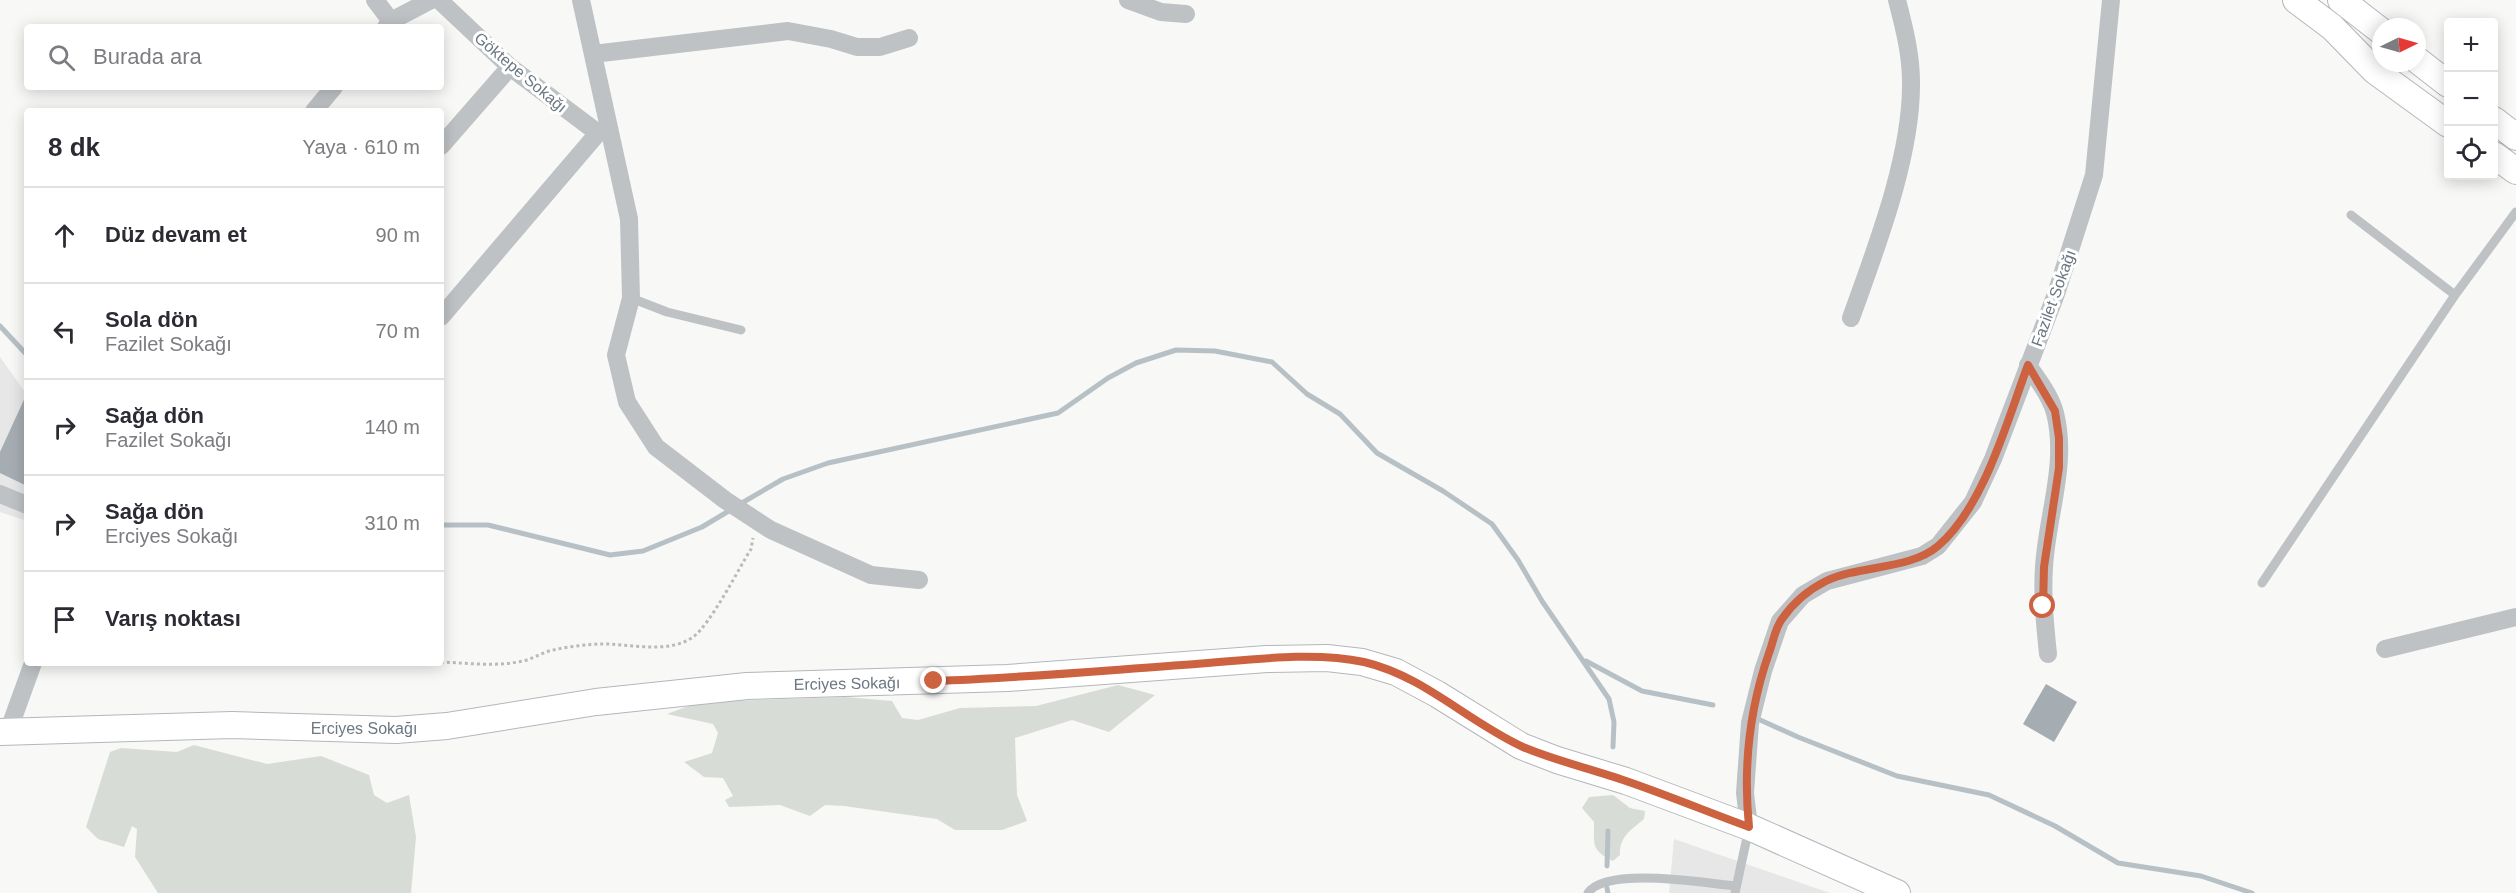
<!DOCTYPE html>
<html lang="tr">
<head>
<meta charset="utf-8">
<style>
  :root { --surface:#fff; --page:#f2f2f3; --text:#2b2b33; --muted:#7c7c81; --line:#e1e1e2 }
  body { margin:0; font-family:Arial,sans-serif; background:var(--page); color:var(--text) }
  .controls { position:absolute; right:18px; top:18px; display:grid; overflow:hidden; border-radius:6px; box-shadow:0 3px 15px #0003 }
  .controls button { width:54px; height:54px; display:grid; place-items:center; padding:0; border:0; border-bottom:2px solid var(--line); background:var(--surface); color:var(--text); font:30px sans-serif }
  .compass { position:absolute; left:2372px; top:18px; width:54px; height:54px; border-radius:50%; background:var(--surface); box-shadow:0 3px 15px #0003; rotate:85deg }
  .stop { position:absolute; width:18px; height:18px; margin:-14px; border:4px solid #cd6241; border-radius:50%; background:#fff }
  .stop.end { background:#cd6241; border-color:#fff; box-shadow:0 2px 6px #0008 }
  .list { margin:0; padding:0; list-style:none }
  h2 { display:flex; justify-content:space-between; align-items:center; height:78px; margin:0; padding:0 24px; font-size:26px }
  h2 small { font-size:20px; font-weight:400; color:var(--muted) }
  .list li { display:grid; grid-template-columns:39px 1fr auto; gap:18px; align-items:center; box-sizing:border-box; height:96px; padding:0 24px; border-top:2px solid var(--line) }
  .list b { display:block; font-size:22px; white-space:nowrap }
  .list p { margin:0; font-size:20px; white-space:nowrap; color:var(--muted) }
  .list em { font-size:20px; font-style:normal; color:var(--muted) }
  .icon { flex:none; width:33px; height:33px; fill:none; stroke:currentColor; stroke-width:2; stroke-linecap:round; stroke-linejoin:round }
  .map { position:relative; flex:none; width:2516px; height:893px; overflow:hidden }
  .search { position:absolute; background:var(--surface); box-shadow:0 3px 15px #0003; left:24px; top:24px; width:420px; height:66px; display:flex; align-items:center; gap:15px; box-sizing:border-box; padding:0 21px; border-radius:6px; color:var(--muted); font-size:22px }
  .panel { position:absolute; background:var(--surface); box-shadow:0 3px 15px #0003; left:24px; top:108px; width:420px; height:558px; border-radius:6px }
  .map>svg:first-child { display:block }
</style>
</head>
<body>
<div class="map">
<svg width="2516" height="893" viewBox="0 0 2516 893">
  <rect width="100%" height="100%" fill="#f8f8f6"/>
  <!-- built -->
  <path fill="#e6e7e6" d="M0 357 27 395V521L0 512Z
    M1674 839 1830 893H1669Z"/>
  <!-- green -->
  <path fill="#d8dcd6" d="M1118 685 1155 695 1109 732 1072 720 1015 738 1017 795 1027 821 1002 830H955L937 819 844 806 825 805 810 816 780 805 729 807 725 800 733 796 723 778 704 777 684 762 712 753 718 733 713 724 667 714 699 702 846 697 892 701 902 718 918 720 960 708 1036 706Z
    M194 745 267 764 321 756 369 775 374 795 387 803 409 795 416 837 411 893H158L135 857 137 829 132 826 124 847 98 839 86 827 110 752 121 748 177 752Z
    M1613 795 1630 808 1645 811 1644 819C1631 830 1619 837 1620 855L1613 861C1591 850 1594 845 1594 822L1582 808 1589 797Z"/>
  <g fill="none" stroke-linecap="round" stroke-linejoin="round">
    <!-- stream -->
    <path stroke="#b7c1c5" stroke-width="5" d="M0 326 27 355
      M740 504 783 479 828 463 1058 413 1108 378 1136 363 1176 350 1215 351 1272 362 1307 394 1340 414 1377 453 1443 491 1492 524 1518 560 1542 601 1609 699 1614 722 1613 747
      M441 525H488L610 555 643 551 702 527 732 509
      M1586 661 1642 691 1713 705
      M1758 719 1798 737 1897 776 1989 795 2055 826 2118 863 2201 876 2252 893
      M1607 866 1608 831
      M1607 888 1608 893"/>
  </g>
  <!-- building -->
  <path fill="#a6adb2" d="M27 393V486L0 473V452Z
    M2046 684 2077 702 2054 742 2023 724Z"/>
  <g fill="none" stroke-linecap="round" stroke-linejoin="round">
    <defs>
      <path id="secondary" d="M2296 0 2332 27 2375 71 2448 124
        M2341 0 2381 31
        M2417 60 2448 84
        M2494 120 2516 137
        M2494 155 2516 171
        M0 732 232 725 396 730 447 726 596 702 747 686 1007 678 1267 659 1327 658 1362 662 1396 672 1437 694 1521 746 1557 760 1626 781 1749 827 1897 893"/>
    </defs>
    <!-- secondary casing -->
    <use href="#secondary" stroke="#b3b7bb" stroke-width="28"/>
    <!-- path -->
    <path stroke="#b8bbbe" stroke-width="3" stroke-dasharray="3 3" stroke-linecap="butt" d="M441 662C468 663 497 667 523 661 532 659 540 654 549 651 565 647 582 645 599 644 627 643 668 655 693 637 710 625 738 570 751 549L753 538
      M362 663H377"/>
    <!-- lane -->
    <path stroke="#bec2c5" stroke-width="9" d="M2351 215 2455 295
      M631 298 667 312 741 330
      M2262 583 2455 295 2516 212
      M1588 893C1606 866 1704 883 1736 886
      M1735 893 1749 828"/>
    <!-- street -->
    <path stroke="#bec2c5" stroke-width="18" d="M375 0 391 21
      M439 0 510 67 598 133 608 131
      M581 0 629 219 631 298 616 355 627 402 656 447 725 500 771 530 871 575 919 580
      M1128 0 1161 12 1186 14
      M386 27 391 21 431 0
      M593 54 788 31 831 39 857 47H880L909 38
      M314 111 334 87
      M441 146 510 67
      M441 317 598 133
      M1851 318C1876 248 1912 156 1911 82 1911 54 1904 27 1897 0
      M2028 365C2037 379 2051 396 2055 413 2068 464 2047 515 2044 567 2042 596 2045 625 2048 654
      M0 494 27 505
      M2385 649 2516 617
      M8 732 33 663
      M1749 827 1745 793 1750 723 1763 671 1780 621 1803 595 1827 581 1922 556 1938 546 1973 502 1993 459 2056 294 2094 175 2111 0"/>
    <!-- secondary -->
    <use href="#secondary" stroke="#fff" stroke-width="26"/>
  </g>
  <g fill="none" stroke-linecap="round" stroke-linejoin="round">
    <!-- route -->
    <path stroke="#cd6241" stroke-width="8" d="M934 681C1022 678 1109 670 1196 664 1249 660 1312 651 1364 662 1424 676 1468 722 1523 747 1556 761 1592 769 1626 781 1667 795 1708 812 1749 827 1743 767 1749 710 1769 653 1773 643 1775 628 1782 619 1793 603 1808 590 1826 581 1859 565 1910 570 1938 546 1984 507 2007 421 2028 365L2055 411 2059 438V468L2044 567 2043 606"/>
  </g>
  <g text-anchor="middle" stroke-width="6" stroke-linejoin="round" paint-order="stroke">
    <!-- street labels -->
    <g font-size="16" fill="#6b7883" stroke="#fff">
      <text transform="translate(521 72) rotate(40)" y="6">Göktepe Sokağı</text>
      <text transform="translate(2053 298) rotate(-70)" y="6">Fazilet Sokağı</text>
      <text transform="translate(847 683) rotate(-1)" y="6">Erciyes Sokağı</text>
      <text x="364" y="734">Erciyes Sokağı</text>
    </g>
  </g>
</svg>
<div class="controls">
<button>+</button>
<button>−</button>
<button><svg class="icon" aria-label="locate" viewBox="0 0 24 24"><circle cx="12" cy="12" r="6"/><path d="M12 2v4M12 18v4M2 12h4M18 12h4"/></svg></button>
</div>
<svg class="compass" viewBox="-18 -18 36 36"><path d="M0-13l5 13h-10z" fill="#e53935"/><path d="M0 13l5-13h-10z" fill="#7c7c81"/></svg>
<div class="stop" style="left:2043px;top:606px"></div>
<div class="stop end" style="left:934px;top:681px"></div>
<div class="search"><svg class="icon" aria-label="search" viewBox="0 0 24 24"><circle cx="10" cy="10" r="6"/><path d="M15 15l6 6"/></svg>Burada ara</div>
<section class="panel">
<h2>8 dk<small>Yaya · 610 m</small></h2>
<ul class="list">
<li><svg class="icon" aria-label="ahead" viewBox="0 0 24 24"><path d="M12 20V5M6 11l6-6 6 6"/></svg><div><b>Düz devam et</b></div><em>90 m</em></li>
<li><svg class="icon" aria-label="left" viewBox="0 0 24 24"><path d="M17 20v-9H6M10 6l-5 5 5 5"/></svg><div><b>Sola dön</b><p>Fazilet Sokağı</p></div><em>70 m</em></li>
<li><svg class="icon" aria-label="right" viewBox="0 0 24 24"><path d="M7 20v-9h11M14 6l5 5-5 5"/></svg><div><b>Sağa dön</b><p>Fazilet Sokağı</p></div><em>140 m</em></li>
<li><svg class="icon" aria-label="right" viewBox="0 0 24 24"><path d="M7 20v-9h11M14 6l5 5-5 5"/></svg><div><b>Sağa dön</b><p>Erciyes Sokağı</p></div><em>310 m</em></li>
<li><svg class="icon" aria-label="arrive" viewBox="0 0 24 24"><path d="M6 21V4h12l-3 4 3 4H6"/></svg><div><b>Varış noktası</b></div></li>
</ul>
</section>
</div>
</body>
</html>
